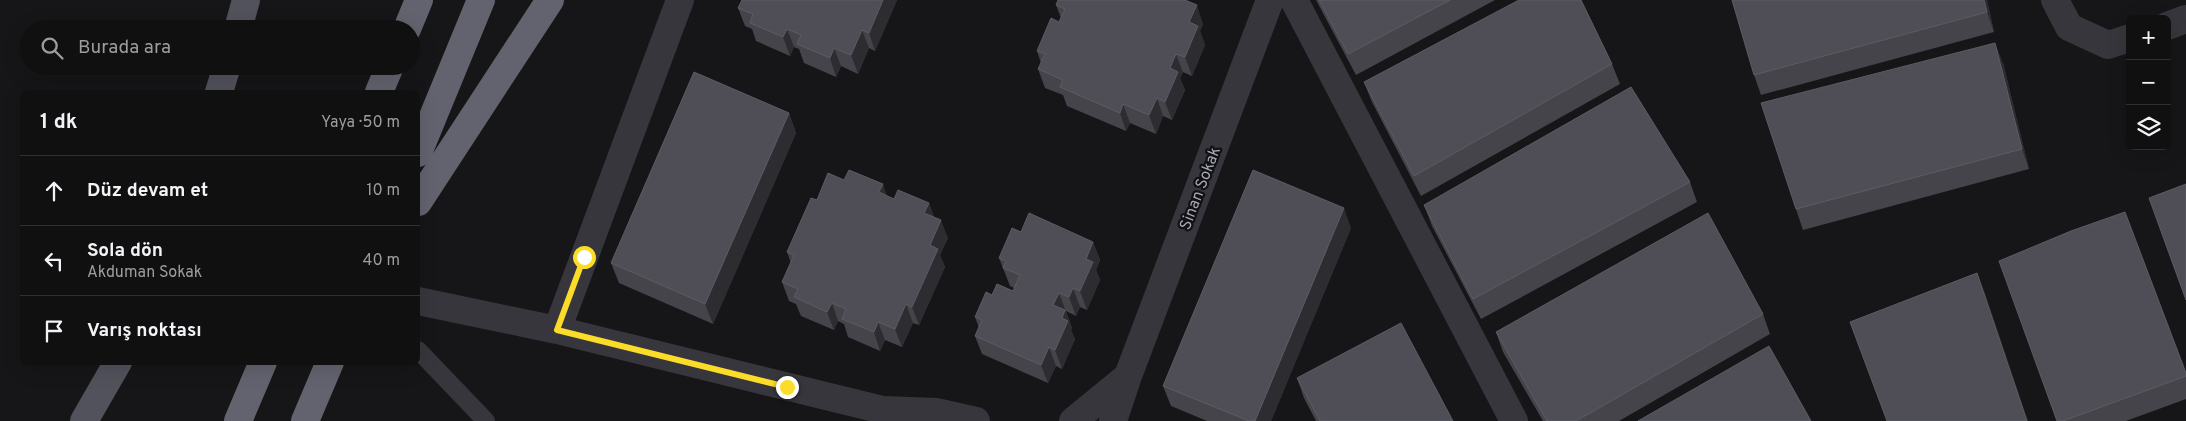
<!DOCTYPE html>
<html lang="tr">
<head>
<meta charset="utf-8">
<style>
  :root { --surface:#101011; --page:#19191a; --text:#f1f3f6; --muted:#9c9d9f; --line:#303031 }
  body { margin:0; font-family:Overpass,sans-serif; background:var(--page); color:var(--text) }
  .controls { position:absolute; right:15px; top:15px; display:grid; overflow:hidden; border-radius:8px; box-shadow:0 5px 20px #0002 }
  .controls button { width:45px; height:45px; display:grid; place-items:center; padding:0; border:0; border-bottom:1px solid var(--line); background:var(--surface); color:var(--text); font:25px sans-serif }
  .stop { position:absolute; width:15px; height:15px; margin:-11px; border:4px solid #fbdc29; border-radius:50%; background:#fff }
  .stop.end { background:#fbdc29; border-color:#fff; box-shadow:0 1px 5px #0008 }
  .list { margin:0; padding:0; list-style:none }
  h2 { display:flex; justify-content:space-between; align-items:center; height:65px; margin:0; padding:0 20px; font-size:21px }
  h2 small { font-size:16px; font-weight:400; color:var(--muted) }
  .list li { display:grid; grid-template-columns:32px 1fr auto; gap:15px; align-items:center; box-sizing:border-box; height:70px; padding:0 20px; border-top:1px solid var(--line) }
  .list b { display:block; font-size:19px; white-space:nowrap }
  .list p { margin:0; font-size:16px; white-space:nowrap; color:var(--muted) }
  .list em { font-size:16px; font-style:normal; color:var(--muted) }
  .icon { flex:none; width:28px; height:28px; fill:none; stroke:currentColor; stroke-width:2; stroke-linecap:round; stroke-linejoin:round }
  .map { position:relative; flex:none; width:2186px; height:421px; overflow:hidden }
  .search { position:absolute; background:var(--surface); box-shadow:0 5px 20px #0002; left:20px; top:20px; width:400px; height:55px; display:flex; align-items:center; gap:12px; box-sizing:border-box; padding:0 18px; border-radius:28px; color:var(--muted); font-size:19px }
  .panel { position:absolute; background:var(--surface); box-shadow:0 5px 20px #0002; left:20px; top:90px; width:400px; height:275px; border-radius:8px }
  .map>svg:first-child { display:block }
</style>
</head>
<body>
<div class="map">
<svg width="2186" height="421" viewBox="0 0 2186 421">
  <rect width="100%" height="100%" fill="#161517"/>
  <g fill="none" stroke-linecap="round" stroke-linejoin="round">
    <!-- lane -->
    <path stroke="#36363c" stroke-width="18" d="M418 350 486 421"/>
    <!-- street -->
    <path stroke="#36363c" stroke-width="28" d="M1294 0 1514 421
      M2055 0 2069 27 2108 45 2130 38
      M2167 26 2186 19
      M418 301 557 330 883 410 936 412 976 421
      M557 330 680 0
      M1073 421 1128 376
      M1113 421 1128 376 1270 0"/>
    <!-- primary -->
    <path stroke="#52525c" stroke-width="28" d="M238 29 246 0
      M219 92 227 66
      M84 421 118 362"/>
    <!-- highway -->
    <path stroke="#62636e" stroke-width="28" d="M407 29 419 0
      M379 92 390 66
      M418 153 481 0
      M418 202 550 0
      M238 421 263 362
      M305 421 330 362"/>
  </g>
  <!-- wall -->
  <path fill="#44444a" d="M742 0H897L875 51 869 48 858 74 841 66 836 77 804 63 799 49 794 47 790 56 756 41 752 29 745 26 738 8Z
    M1316 0H1495L1356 75Z
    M1987 0 1994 32 1761 95 1754 75Z
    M1056 5 1203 24 1200 31 1205 45 1192 76 1183 72 1180 78 1185 90 1172 120 1163 116 1156 134 1130 123 1126 131 1067 106 1063 95 1045 88 1038 69 1041 63 1037 51 1059 22 1061 18Z
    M2003 63 2029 169 1803 230 1796 209Z
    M1612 64 1620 84 1421 196 1372 102 1364 82Z
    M789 113 796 133 713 324 619 283 611 263Z
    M844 180 894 199 929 203 934 217 948 238 940 255 945 267 919 325 913 323 902 347 885 340 880 351 848 337 844 324 838 321 834 330 801 316 796 304 789 301 782 282 791 263 787 252 817 200Z
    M1690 182 1697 202 1481 319 1432 226 1424 205Z
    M1351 228 1271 421H1207L1171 406 1163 386Z
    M1093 242 1100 260 1096 270 1100 280 1087 310 1080 307 1076 316 1066 311 1072 328 1071 330 1075 339 1062 369 1056 366 1048 383 982 354 975 336 979 328 975 317 992 295 1013 291 1014 288 1010 286 999 258Z
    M1763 314 1770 334 1619 421H1543L1503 352 1496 332Z
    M2186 373V399L2126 421H2057Z
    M1297 378 1453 421H1316L1304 398Z"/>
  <!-- shaded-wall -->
  <path fill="#2d2c31" d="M883 0H897L875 51 869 33Z
    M1984 0H1987L1994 32 1987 12Z
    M1197 5 1203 24 1200 31 1205 45 1192 76 1185 57 1189 22Z
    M787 29 794 47 790 56 783 37Z
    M862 30 869 48 858 74 851 55Z
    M1995 43 2003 63 2029 169 2022 149Z
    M834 48 841 66 836 77 830 58Z
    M1176 54 1183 72 1180 78 1185 90 1172 120 1165 102 1170 68Z
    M1157 98 1163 116 1156 134 1149 115Z
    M1123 104 1130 123 1126 131 1120 113Z
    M789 113 796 133 713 324 705 304Z
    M883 184 889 202 879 192Z
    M929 203 936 222 924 213Z
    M1344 208 1351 228 1271 421H1255Z
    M941 220 948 238 940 255 945 267 919 325 912 307 930 245Z
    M1093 242 1100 260 1096 270 1100 280 1087 310 1080 291 1086 259Z
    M1977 273 1985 293 2028 421H2027Z
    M1073 288 1080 307 1076 316 1069 297Z
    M1059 293 1072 328 1071 330 1075 339 1062 369 1055 350 1053 305Z
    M832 303 838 321 834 330 827 312Z
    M906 304 913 323 902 347 895 329Z
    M878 322 885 340 880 351 874 332Z
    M1049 347 1056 366 1048 383 1041 365Z"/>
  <!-- building -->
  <path fill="#4f4e56" stroke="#5c5c65" d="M742 0H883L869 33 862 30 851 55 834 48 830 58 797 44 801 35 787 29 783 37 750 23 753 14 738 8Z
    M1058 0H1185L1197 5 1189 22 1198 26 1185 57 1176 54 1170 68 1178 72 1165 102 1157 98 1149 115 1123 104 1120 113 1060 87 1063 80 1038 69 1045 54 1037 51 1051 18 1059 22 1065 9 1056 5Z
    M1319 0H1450L1348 54Z
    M1519 0H1581L1612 64 1414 176 1364 82Z
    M1732 0H1984L1987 12 1754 75Z
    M1995 43 2022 149 1796 209 1761 103Z
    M694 72 789 113 705 304 611 263Z
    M1631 87 1690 182 1473 299 1424 205Z
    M849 170 883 184 879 192 894 199 898 190 929 203 924 213 941 220 930 245 938 249 912 307 906 304 895 329 878 322 874 332 842 319 846 309 832 303 827 312 794 297 798 289 782 282 794 255 787 252 811 198 817 200 828 173 844 180Z
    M1253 170 1344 208 1255 421H1249L1163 386Z
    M2186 184V300L2149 198Z
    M2125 212 2186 373V376L2063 421H2057L1999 261 2071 231Z
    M1029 213 1093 242 1086 259 1093 262 1080 291 1073 288 1069 297 1059 293 1053 305 1065 310 1062 318 1068 321 1055 350 1049 347 1041 365 975 336 982 320 975 317 986 292 992 295 997 284 1013 291 1020 275 1003 268 1006 261 999 258 1012 228 1021 232Z
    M1708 213 1763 314 1576 421H1547L1496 332Z
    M1977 273 2027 421H1887L1850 322Z
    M1401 323 1453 421H1320L1297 378Z
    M1769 346 1811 421H1638Z"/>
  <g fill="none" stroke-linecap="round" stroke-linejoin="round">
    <!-- route -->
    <path stroke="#fbdc29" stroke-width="6" d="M584 257 557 330 787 387"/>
  </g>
  <g text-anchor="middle" stroke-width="4.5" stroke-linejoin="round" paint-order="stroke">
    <!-- street labels -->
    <g font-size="16" fill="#a6a8b8" stroke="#111012">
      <text transform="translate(1199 188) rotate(-69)" y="6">Sinan Sokak</text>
    </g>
  </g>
</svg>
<div class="controls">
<button>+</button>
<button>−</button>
<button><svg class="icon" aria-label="layers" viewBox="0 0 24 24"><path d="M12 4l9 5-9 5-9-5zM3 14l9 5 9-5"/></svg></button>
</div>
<div class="stop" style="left:584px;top:257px"></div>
<div class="stop end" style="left:787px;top:387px"></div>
<div class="search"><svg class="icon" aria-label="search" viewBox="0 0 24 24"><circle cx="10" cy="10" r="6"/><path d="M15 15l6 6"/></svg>Burada ara</div>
<section class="panel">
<h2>1 dk<small>Yaya · 50 m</small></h2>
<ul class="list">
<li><svg class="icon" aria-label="ahead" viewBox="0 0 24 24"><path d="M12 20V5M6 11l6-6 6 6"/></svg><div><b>Düz devam et</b></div><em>10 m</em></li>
<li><svg class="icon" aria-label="left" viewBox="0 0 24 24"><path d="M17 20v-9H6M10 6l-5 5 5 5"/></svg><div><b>Sola dön</b><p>Akduman Sokak</p></div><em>40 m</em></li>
<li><svg class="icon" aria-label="arrive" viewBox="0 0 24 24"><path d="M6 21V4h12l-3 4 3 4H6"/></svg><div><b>Varış noktası</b></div></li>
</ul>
</section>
</div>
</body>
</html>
